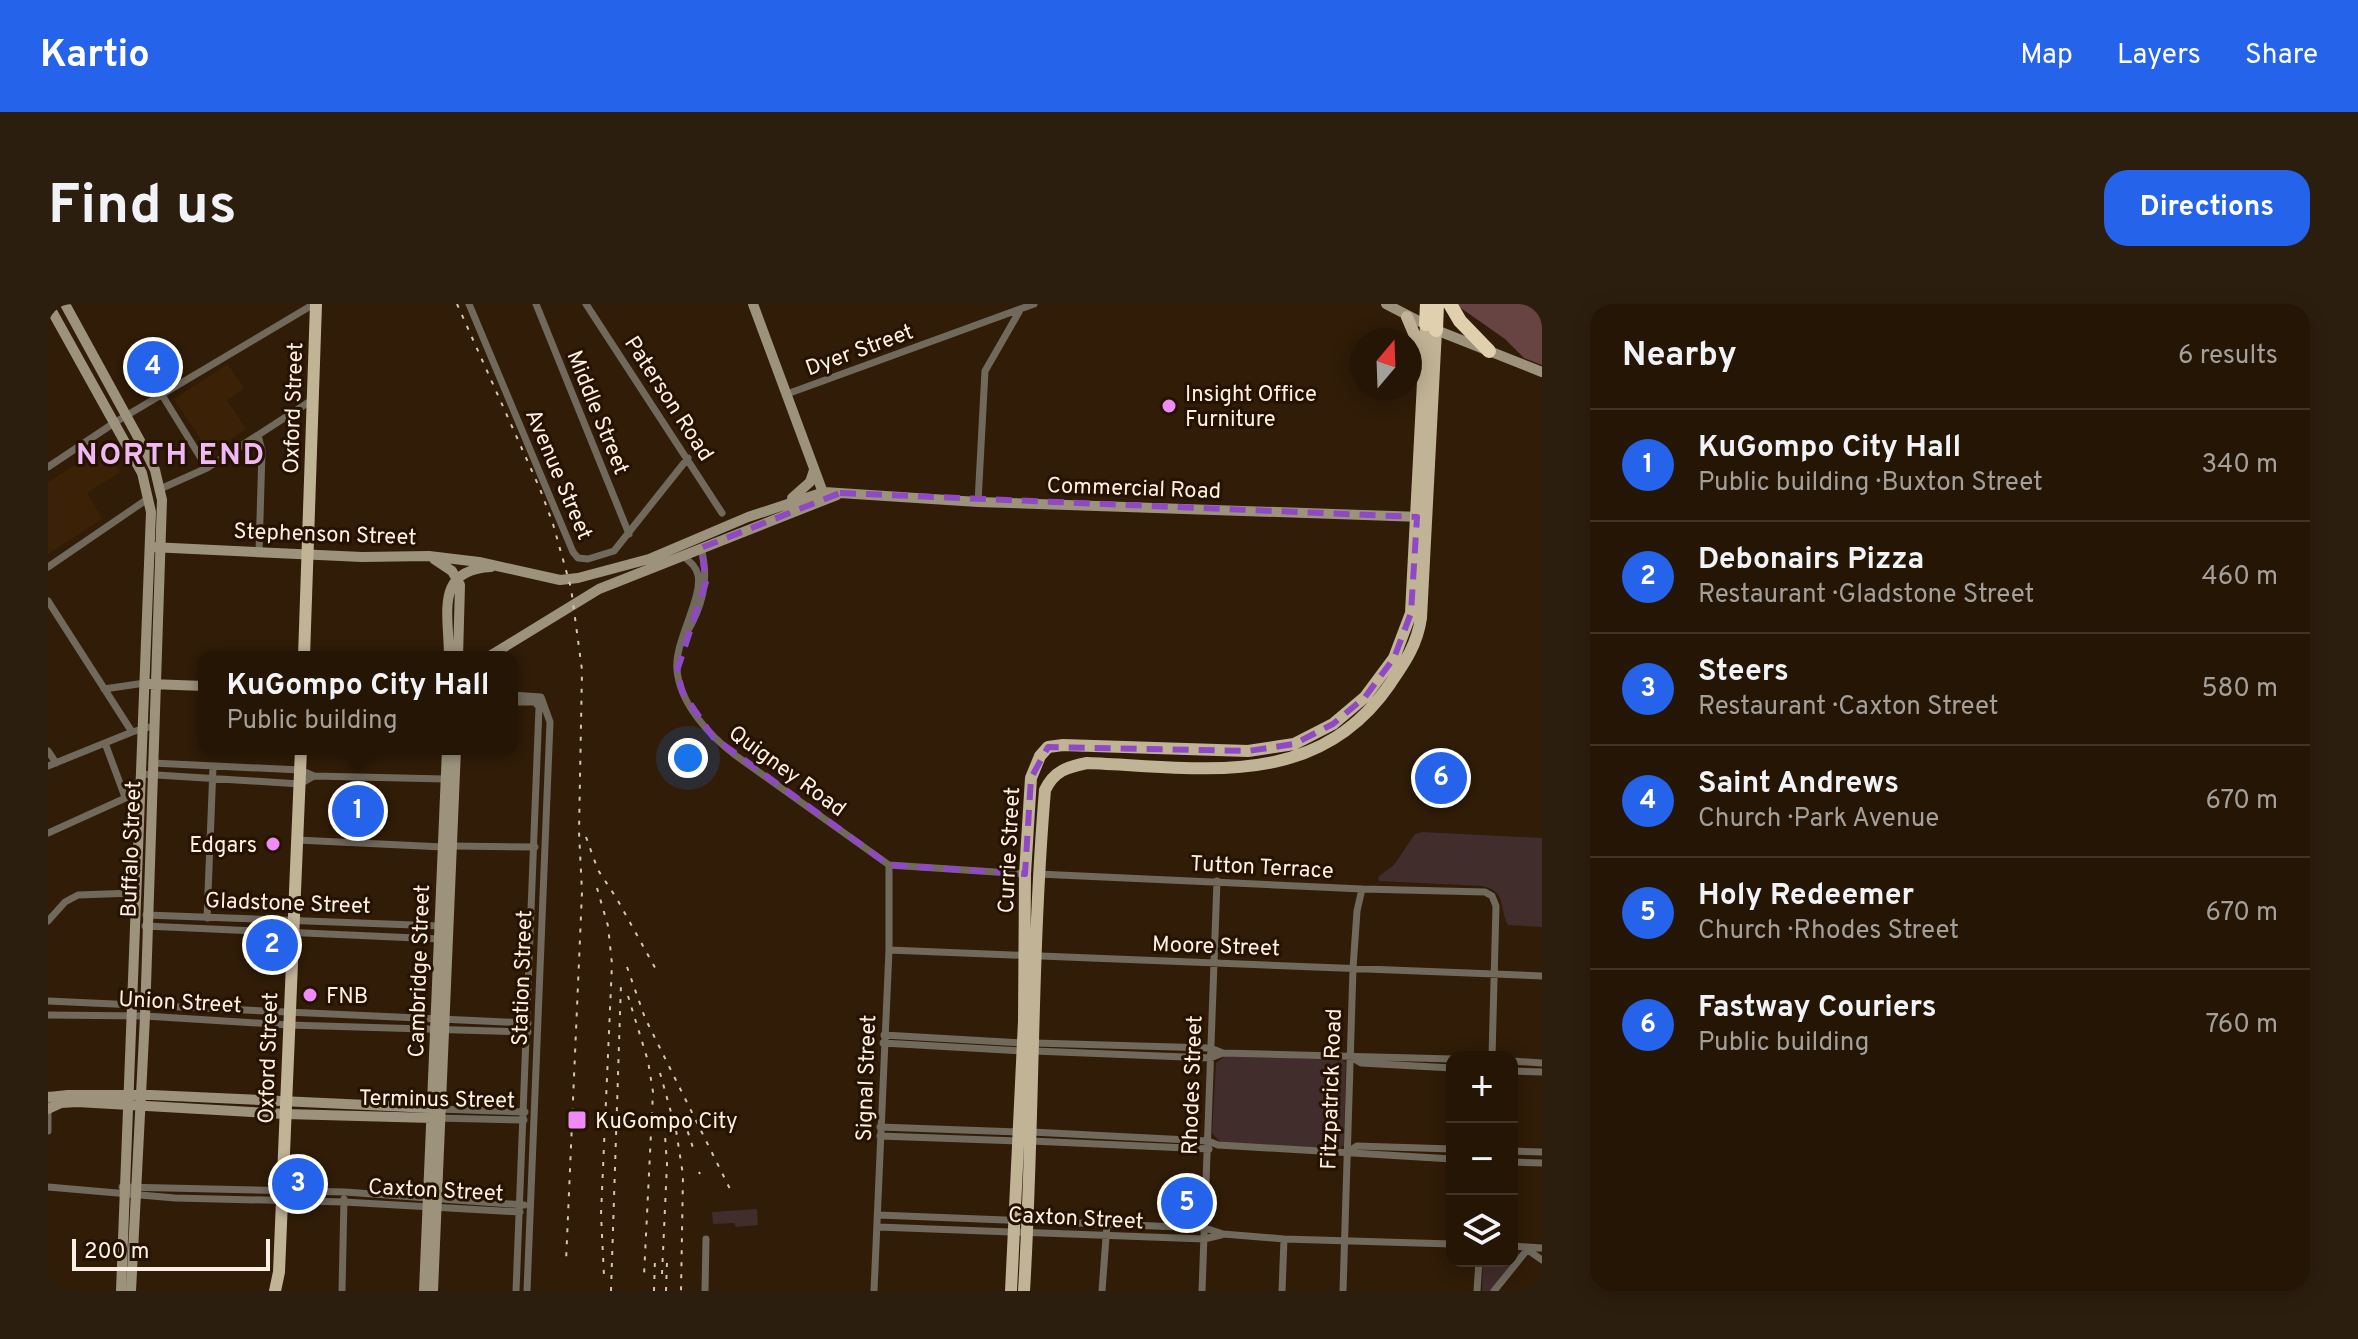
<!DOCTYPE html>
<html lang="en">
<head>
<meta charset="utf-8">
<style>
  :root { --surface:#241505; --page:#2c1e0f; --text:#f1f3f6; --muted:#a39f9a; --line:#413427; --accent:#2563eb }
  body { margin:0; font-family:Overpass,sans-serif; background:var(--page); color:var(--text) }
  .controls { position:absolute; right:24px; bottom:24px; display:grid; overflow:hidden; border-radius:16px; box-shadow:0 4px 20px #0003 }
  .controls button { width:72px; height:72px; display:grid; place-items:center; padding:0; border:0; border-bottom:2px solid var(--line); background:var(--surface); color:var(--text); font:40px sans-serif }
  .compass { position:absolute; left:1302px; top:24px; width:72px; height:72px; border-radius:50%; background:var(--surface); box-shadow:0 4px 20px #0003; rotate:19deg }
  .scale { position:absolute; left:24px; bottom:20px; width:198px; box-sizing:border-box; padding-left:8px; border:4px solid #fef0e4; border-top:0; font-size:22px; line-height:28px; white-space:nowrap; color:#fef0e4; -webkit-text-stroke:6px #251200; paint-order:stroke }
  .you { position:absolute; left:640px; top:454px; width:28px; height:28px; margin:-20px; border:6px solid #fff; border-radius:50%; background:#1a73e8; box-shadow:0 0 0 12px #1a73e833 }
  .badge { display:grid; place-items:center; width:52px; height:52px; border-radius:50%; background:var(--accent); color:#fff; font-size:26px; font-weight:700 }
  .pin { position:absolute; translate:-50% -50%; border:4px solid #fff; box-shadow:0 2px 8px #0006 }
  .popup { position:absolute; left:150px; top:347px; width:320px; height:104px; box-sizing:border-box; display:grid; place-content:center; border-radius:16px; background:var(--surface); filter:drop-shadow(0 2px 6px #0005); font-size:26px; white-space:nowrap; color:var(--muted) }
  .popup b { font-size:30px; color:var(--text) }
  .popup::after { content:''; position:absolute; left:50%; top:100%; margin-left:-16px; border:16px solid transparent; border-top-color:var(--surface) }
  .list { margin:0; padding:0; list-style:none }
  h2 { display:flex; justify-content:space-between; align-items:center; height:104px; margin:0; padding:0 32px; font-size:34px }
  h2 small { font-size:26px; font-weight:400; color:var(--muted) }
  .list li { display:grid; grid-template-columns:52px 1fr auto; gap:24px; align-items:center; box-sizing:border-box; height:112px; padding:0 32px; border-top:2px solid var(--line) }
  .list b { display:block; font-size:30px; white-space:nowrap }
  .list p { margin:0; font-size:26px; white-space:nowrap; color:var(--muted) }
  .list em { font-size:26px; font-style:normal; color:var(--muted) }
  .icon { flex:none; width:44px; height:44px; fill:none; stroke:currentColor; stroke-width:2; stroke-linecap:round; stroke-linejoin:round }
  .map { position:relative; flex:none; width:1494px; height:987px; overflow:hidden; border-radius:24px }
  header { display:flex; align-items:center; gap:48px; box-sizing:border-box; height:112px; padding:0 40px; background:var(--accent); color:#fff }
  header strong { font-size:38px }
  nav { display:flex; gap:44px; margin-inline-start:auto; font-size:28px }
  .intro { display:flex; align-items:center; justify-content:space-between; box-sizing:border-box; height:192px; padding:0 48px }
  h1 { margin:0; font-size:56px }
  .button { padding:20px 36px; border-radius:24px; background:var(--accent); color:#fff; font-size:28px; font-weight:700 }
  main { display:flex; gap:48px; padding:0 48px }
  aside { flex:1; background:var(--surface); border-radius:24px; box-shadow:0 4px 20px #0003 }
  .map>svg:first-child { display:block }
</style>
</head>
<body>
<header>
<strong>Kartio</strong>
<nav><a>Map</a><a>Layers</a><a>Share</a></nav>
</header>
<div class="intro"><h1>Find us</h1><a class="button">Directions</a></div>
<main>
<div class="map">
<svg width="1494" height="987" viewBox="0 0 1494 987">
  <rect width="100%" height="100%" fill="#301c07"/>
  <!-- built -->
  <path fill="#3b2206" d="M180 60 196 84 179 96 198 125 162 149 126 95Z
    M52 145 59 146 72 168 39 189 54 215 0 250V178Z"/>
  <!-- green -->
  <path fill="#412d2b" d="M1374 528 1494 534V623L1460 621C1450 602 1460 588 1434 582L1331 577 1330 573 1346 561 1367 530Z
    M1177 752 1294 756 1298 758 1296 841 1292 844 1174 840 1164 829 1168 759Z
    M709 905 710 921 688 923 686 919 665 920 664 908Z
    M1464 947 1472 949 1443 987H1434L1435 957H1464Z"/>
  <!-- forest -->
  <path fill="#674441" d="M1407 0H1494V61L1476 54 1457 35Z"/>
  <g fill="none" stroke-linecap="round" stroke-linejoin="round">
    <!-- street -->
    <path stroke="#70695c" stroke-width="7" d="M421 0 525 248 530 254 540 255 566 247 640 154
      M488 0 581 230
      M538 0 674 209
      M739 90 986 0
      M114 91 159 164
      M210 131 214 147 211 248
      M0 163 66 119 266 0
      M112 185 159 164 264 96
      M930 198 937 67 971 8
      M635 252C641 257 648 262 650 271 655 294 626 338 629 366 632 400 661 431 687 451L841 561
      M0 263 101 194
      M0 297 84 428 105 422
      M637 332C654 304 662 277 653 244
      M56 385 97 379
      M464 391 493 393 502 418 479 987
      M464 398H487L491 403 468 987
      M57 439 77 493
      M0 447 8 459
      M104 459 252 466 266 472 397 475
      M0 462 84 428
      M93 470 252 480 266 472
      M0 529 93 487
      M249 536 395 543
      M405 542 487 543
      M841 561 977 570
      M990 570 1314 585 1437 588 1444 592 1448 602 1444 753
      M98 611 392 622
      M159 614 165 463
      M0 617 17 598 30 591 87 589
      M97 622 391 635
      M841 646 1494 672
      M0 697 480 719
      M0 711 97 712 240 721 480 728
      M836 731 974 739
      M835 739 974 747
      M987 739 1162 744 1175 749 1404 755
      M986 747 1162 754 1175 749
      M1303 753 1313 759 1404 764
      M1464 757 1494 759
      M1464 767 1494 768
      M0 791V827
      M389 805 477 808
      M389 814 476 816
      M832 823 971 828
      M984 828 1160 837 1170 841 1404 855
      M832 832 971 837
      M983 837 1161 845
      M1464 847 1494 848
      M1300 848 1309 842 1404 845
      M1464 858 1494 859
      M0 883 127 894 296 898 472 908
      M74 883 297 888 476 901
      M830 911 1157 924 1175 930 1236 935 1404 940
      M830 923 1156 935 1173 931
      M1464 942 1494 944
      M1477 944 1494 956
      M294 987 296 895
      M657 987 658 935
      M826 987 841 646V561
      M1054 987 1059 920
      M1154 987 1169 577
      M1234 987 1236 935
      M1295 987 1305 664 1309 607 1314 585
      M1429 987 1431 957
      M1446 987 1479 946"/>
    <!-- secondary -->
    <path stroke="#9d937d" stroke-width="10" d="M0 0 94 169 103 208 73 987
      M17 0 97 146 107 166 114 196 97 712 83 987
      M705 0 777 194
      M1338 0 1388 26 1494 68
      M744 194 762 178 766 166
      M103 243 314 253 381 252 431 258 512 276 530 274 601 255 700 213 776 188 930 198 1374 213
      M386 255 404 267 412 281 410 353
      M401 353C401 309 386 266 443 263
      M440 353 551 285 789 191
      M102 380 156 382
      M0 793 20 791H103L384 804
      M0 805 13 799 29 798 237 810 384 814
      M376 987 399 445
      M385 987 408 445"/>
    <!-- primary -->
    <path stroke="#c1b396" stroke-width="12" d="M1359 13 1373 46
      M256 353 268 0
      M227 987 231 968 253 445
      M963 987 976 717 977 570 983 474 992 452 1000 443 1015 441 1200 447 1246 440 1285 420 1317 393 1346 354 1363 309 1378 20
      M976 987C986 820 983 652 997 486 1006 467 1019 463 1039 459 1152 463 1268 488 1342 380 1357 358 1369 341 1373 314L1388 26"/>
    <!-- highway -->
    <path stroke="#e1d0ae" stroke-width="14" d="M1402 0 1412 17 1441 47
      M1378 20 1379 0
      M1388 26 1389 0"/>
    <!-- rail -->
    <path stroke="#d4c5b7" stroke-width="2" stroke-dasharray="4 8" stroke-linecap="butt" d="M409 0 492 185 505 220 523 284 534 366 531 528 534 588 518 958
      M538 533 550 566 569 595 610 669
      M549 584 560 622 564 660 553 910 556 972
      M579 663 597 714 683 887
      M580 692 600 757 605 788 596 972
      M612 769 628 826 635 871 633 987
      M636 816 647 850
      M651 868 652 870
      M614 970 619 860 616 818
      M563 987 573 679
      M606 987 607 955
      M618 987 619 958"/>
  </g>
  <!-- marked area -->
  <path fill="none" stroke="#8f49c5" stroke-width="6" stroke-dasharray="16 10" stroke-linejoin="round" d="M792 189 1369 213 1363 309 1346 354 1317 393 1285 420 1246 440 1200 447 1000 443 983 474 977 570 841 561 665 433 635 389 629 367 658 278 653 244Z"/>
  <!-- markers -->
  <g fill="#ee8bf8" stroke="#251200" stroke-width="3">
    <circle cx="1121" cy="102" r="8"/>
    <circle cx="225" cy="540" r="8"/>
    <circle cx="262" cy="691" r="8"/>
    <rect x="519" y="806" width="20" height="20" rx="4"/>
  </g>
  <g text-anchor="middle" stroke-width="6" stroke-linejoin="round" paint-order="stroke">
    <!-- street labels -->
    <g font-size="22" fill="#fef0e4" stroke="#251200">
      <text transform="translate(811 45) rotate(-20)" y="8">Dyer Street</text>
      <text transform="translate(622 94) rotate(57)" y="8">Paterson Road</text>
      <text transform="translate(244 104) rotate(-88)" y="8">Oxford Street</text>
      <text transform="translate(551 108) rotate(68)" y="8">Middle Street</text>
      <text transform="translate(512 170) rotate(67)" y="8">Avenue Street</text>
      <text transform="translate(1086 183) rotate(2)" y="8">Commercial Road</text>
      <text transform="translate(277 229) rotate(2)" y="8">Stephenson Street</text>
      <text transform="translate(740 466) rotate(36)" y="8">Quigney Road</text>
      <text transform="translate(82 545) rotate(-88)" y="8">Buffalo Street</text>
      <text transform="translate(960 546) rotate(-87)" y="8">Currie Street</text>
      <text transform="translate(1214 562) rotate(3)" y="8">Tutton Terrace</text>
      <text transform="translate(240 598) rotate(2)" y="8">Gladstone Street</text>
      <text transform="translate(1168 641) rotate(2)" y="8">Moore Street</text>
      <text transform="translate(370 667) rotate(-88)" y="8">Cambridge Street</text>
      <text transform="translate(473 674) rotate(-88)" y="8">Station Street</text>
      <text transform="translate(132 697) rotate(3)" y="8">Union Street</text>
      <text transform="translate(219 754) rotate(-88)" y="8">Oxford Street</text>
      <text transform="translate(817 774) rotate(-88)" y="8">Signal Street</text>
      <text transform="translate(1143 781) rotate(-88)" y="8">Rhodes Street</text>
      <text transform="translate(1282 785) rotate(-88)" y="8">Fitzpatrick Road</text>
      <text transform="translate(389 794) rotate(1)" y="8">Terminus Street</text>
      <text transform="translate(388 885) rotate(3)" y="8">Caxton Street</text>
      <text transform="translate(1028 913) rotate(3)" y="8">Caxton Street</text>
    </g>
    <!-- poi labels -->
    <g font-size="22" fill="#fef0e4" stroke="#251200" text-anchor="start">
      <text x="1137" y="97">Insight Office<tspan x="1137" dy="25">Furniture</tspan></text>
      <text x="209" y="548" text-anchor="end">Edgars</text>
      <text x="278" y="699">FNB</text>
      <text x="547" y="824">KuGompo City</text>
    </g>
    <!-- district labels -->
    <g font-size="30" font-weight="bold" letter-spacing="2" fill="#f0b9f5" stroke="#251200">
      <text x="123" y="160">NORTH END</text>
    </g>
  </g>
</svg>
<div class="controls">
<button>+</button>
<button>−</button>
<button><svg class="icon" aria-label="layers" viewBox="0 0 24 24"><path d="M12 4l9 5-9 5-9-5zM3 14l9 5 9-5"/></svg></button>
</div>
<svg class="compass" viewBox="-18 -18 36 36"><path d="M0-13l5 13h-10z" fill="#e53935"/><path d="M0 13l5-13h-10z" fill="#a39f9a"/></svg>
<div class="scale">200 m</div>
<div class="you"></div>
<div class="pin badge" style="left:310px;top:507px">1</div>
<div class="popup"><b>KuGompo City Hall</b>Public building</div>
<div class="pin badge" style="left:224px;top:641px">2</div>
<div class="pin badge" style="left:250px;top:880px">3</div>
<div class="pin badge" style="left:105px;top:63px">4</div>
<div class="pin badge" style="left:1139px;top:899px">5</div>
<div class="pin badge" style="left:1393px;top:474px">6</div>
</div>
<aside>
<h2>Nearby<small>6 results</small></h2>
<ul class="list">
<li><span class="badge">1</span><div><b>KuGompo City Hall</b><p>Public building · Buxton Street</p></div><em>340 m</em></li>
<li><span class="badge">2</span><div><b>Debonairs Pizza</b><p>Restaurant · Gladstone Street</p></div><em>460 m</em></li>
<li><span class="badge">3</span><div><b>Steers</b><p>Restaurant · Caxton Street</p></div><em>580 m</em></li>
<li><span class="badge">4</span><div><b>Saint Andrews</b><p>Church · Park Avenue</p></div><em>670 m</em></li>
<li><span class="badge">5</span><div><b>Holy Redeemer</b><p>Church · Rhodes Street</p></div><em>670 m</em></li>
<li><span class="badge">6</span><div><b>Fastway Couriers</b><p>Public building</p></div><em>760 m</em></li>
</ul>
</aside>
</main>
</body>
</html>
